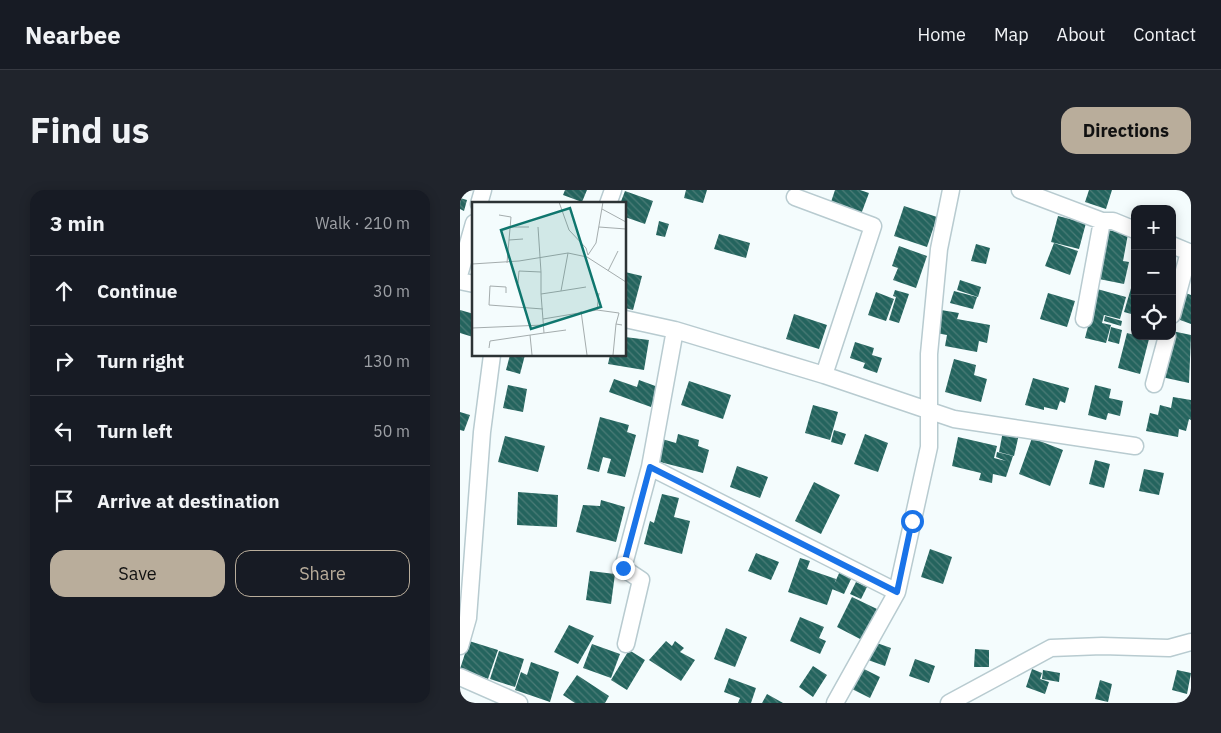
<!DOCTYPE html>
<html lang="en">
<head>
<meta charset="utf-8">
<style>
  :root { --surface:#171b24; --page:#20242c; --text:#f1f3f6; --muted:#9ea1a6; --line:#363941; --accent:#b9ad9b }
  body { margin:0; font-family:"IBM Plex Sans",sans-serif; background:var(--page); color:var(--text) }
  .controls { position:absolute; right:15px; top:15px; display:grid; overflow:hidden; border-radius:10px; box-shadow:0 2px 12px #0003 }
  .controls button { width:45px; height:45px; display:grid; place-items:center; padding:0; border:0; border-bottom:1px solid var(--line); background:var(--surface); color:var(--text); font:25px sans-serif }
  .stop { position:absolute; width:15px; height:15px; margin:-11px; border:4px solid #1a73e8; border-radius:50%; background:#fff }
  .stop.end { background:#1a73e8; border-color:#fff; box-shadow:0 1px 5px #0008 }
  .list { margin:0; padding:0; list-style:none }
  h2 { display:flex; justify-content:space-between; align-items:center; height:65px; margin:0; padding:0 20px; font-size:21px }
  h2 small { font-size:16px; font-weight:400; color:var(--muted) }
  .list li { display:grid; grid-template-columns:32px 1fr auto; gap:15px; align-items:center; box-sizing:border-box; height:70px; padding:0 20px; border-top:1px solid var(--line) }
  .list b { display:block; font-size:19px; white-space:nowrap }
  .list em { font-size:16px; font-style:normal; color:var(--muted) }
  .actions { display:flex; gap:10px; padding:15px 20px }
  .actions a { flex:1; padding:11px 0; border:1px solid var(--accent); border-radius:15px; text-align:center; font-size:18px; color:var(--accent) }
  .actions .main { background:var(--accent); color:#111 }
  .icon { flex:none; width:28px; height:28px; fill:none; stroke:currentColor; stroke-width:2; stroke-linecap:round; stroke-linejoin:round }
  .map { position:relative; flex:none; width:731px; height:513px; overflow:hidden; border-radius:15px }
  header { display:flex; align-items:center; gap:30px; box-sizing:border-box; height:70px; padding:0 25px; background:var(--surface); border-bottom:1px solid var(--line) }
  header strong { font-size:24px }
  nav { display:flex; gap:28px; margin-inline-start:auto; font-size:18px }
  .intro { display:flex; align-items:center; justify-content:space-between; box-sizing:border-box; height:120px; padding:0 30px }
  h1 { margin:0; font-size:35px }
  .button { padding:12px 22px; border-radius:15px; background:var(--accent); color:#111; font-size:18px; font-weight:700 }
  main { display:flex; gap:30px; padding:0 30px }
  aside { flex:1; background:var(--surface); border-radius:15px; box-shadow:0 2px 12px #0003 }
  .map>svg:first-child { display:block }
</style>
</head>
<body>
<header>
<strong>Nearbee</strong>
<nav><a>Home</a><a>Map</a><a>About</a><a>Contact</a></nav>
</header>
<div class="intro"><h1>Find us</h1><a class="button">Directions</a></div>
<main>
<aside>
<h2>3 min<small>Walk · 210 m</small></h2>
<ul class="list">
<li><svg class="icon" aria-label="ahead" viewBox="0 0 24 24"><path d="M12 20V5M6 11l6-6 6 6"/></svg><div><b>Continue</b></div><em>30 m</em></li>
<li><svg class="icon" aria-label="right" viewBox="0 0 24 24"><path d="M7 20v-9h11M14 6l5 5-5 5"/></svg><div><b>Turn right</b></div><em>130 m</em></li>
<li><svg class="icon" aria-label="left" viewBox="0 0 24 24"><path d="M17 20v-9H6M10 6l-5 5 5 5"/></svg><div><b>Turn left</b></div><em>50 m</em></li>
<li><svg class="icon" aria-label="arrive" viewBox="0 0 24 24"><path d="M6 21V4h12l-3 4 3 4H6"/></svg><div><b>Arrive at destination</b></div></li>
</ul>
<div class="actions"><a class="main">Save</a><a>Share</a></div>
</aside>
<div class="map">
<svg width="731" height="513" viewBox="0 0 731 513">
  <defs>
    <pattern id="building-back-hatch" width="6" height="6" patternUnits="userSpaceOnUse" patternTransform="scale(1.25)"><rect width="6" height="6" fill="#24645e"/><path d="M-1 5l2 2M0 0l6 6M5-1l2 2" fill="none" stroke="#4b7c77"/></pattern>
  </defs>
  <rect width="100%" height="100%" fill="#f4fcfd"/>
  <!-- building -->
  <path fill="url(#building-back-hatch)" d="M105 0H127L122 12 103 5Z
    M226 0H247L243 13 224 8Z
    M375 0H400L409 3 400 27 387 22 388 17 371 12Z
    M629 0H652L646 19 625 12Z
    M165 1 193 11 185 34 165 27V14H160Z
    M0 8 7 10 4 21 0 19Z
    M444 16 477 27 467 57 434 46Z
    M598 26 626 33 619 59 591 52Z
    M199 31 209 34 205 47 196 45Z
    M643 39 668 44 663 71 669 72 664 94 634 88Z
    M259 44 290 53 286 68 254 59Z
    M594 53 618 61 610 85 585 76Z
    M516 54 530 58 526 74 511 71Z
    M439 56 467 66 456 98 433 90 438 78 432 76Z
    M165 82 182 86 173 120 165 118Z
    M674 88H675V125L664 122Z
    M500 90 521 97 518 107 497 100Z
    M630 97 666 107 660 129 644 125 642 133 651 135 646 153 625 148 633 117Z
    M435 100 449 104 439 133 429 130 436 107 433 106Z
    M494 101 517 107 513 119 490 113Z
    M720 101 731 105V134L712 127Z
    M416 102 434 109 426 131 408 125Z
    M588 103 615 111 607 137 580 129Z
    M0 120 14 124 13 147 0 143Z
    M481 120 499 123 497 129 530 135 527 153 519 151 517 162 485 156 487 145 476 143Z
    M334 124 367 135 359 159 326 149Z
    M645 126 662 131 661 136 644 131Z
    M651 137 662 140 659 154 648 151Z
    M712 141 731 145 729 193 697 186Z
    M667 143 689 149 680 184 658 178Z
    M165 147 189 150 184 180 148 174 150 165H165Z
    M395 152 414 158 412 165 422 168 417 183 403 178 405 173 390 168Z
    M50 165H65L60 184 46 180Z
    M494 169 516 175 514 185 527 189 521 212 485 202Z
    M573 188 609 198 605 213 600 211 597 220 584 217V220L565 215Z
    M154 189 177 197 179 190 198 197 191 217 149 202Z
    M229 191 271 205 263 229 221 215Z
    M48 195 67 199 63 222 43 218Z
    M635 195 651 199 649 208 663 211 660 226 648 223 646 230 628 225Z
    M713 207 731 210V230L729 229 726 241 719 239 718 247 686 241 690 223 698 225 700 215 711 218Z
    M353 215 378 222 370 250 345 243Z
    M0 222 10 225 4 241 0 240Z
    M140 227 169 235 167 242 176 245 165 287 147 283 151 269 143 267 139 282 127 279Z
    M374 240 386 244 382 255 371 252Z
    M543 241 559 244 554 266 539 262Z
    M218 244 239 250 238 256 249 260 243 283 196 271 202 249 216 253Z
    M405 244 428 253 418 282 394 274Z
    M45 246 85 256 78 282 38 272Z
    M498 247 537 256 534 268 546 271 536 267 537 262 553 266 546 287 533 284 532 293 519 290 521 283 492 276Z
    M572 248 603 260 590 296 559 284Z
    M635 270 650 274 644 298 629 294Z
    M277 276 308 287 300 308 270 297Z
    M684 279 704 283 699 305 679 301Z
    M354 292 380 305 361 344 335 331Z
    M58 302 98 305 97 337 57 335Z
    M202 304 219 308 214 327 230 331 222 364 184 354 190 331 194 333Z
    M141 310 165 317 156 352 116 342 123 315 140 316Z
    M470 359 492 367 483 394 461 387Z
    M296 363 319 372 311 390 288 381Z
    M340 368 350 371 347 379 376 389 367 415 328 402Z
    M130 381 155 384 151 414 126 410Z
    M380 381 392 387 384 404 372 399Z
    M396 392 407 397 401 409 390 404Z
    M392 407 417 419 402 450 377 437Z
    M340 427 364 437 359 448 366 451 360 464 330 451Z
    M109 435 134 446 118 474 94 462Z
    M266 438 287 447 275 477 254 469Z
    M9 451 38 460 28 489 0 479Z
    M206 451 212 456 215 451 224 458 220 462 235 470 221 491 189 470Z
    M414 452 431 458 425 476 408 470Z
    M132 454 160 464 151 488 123 478Z
    M515 459 529 460V477H514Z
    M169 460 185 470 167 500 151 490Z
    M39 461 64 469 55 497 30 489Z
    M455 469 475 476 469 493 449 486Z
    M71 472 99 482 90 512 55 500 61 482 67 485Z
    M353 476 367 485 353 507 339 497Z
    M400 477 420 487 410 508 390 498Z
    M572 479 582 483 580 489 589 492 585 504 566 497Z
    M583 480 600 483 599 492 582 489Z
    M717 480 731 483 727 504 712 500Z
    M117 485 149 506 145 513H115L103 505Z
    M269 488 296 498 291 513H278L280 508 264 502Z
    M640 490 652 494 648 512 635 509Z
    M307 504 323 513H302Z"/>
  <g fill="none" stroke-linecap="round" stroke-linejoin="round">
    <defs>
      <path id="street" d="M560 0 642 31
        M335 7 413 36 364 185 494 229 675 256
        M19 14 23 0
        M148 14 153 0
        M712 55 731 63
        M0 82 14 33
        M0 91 14 94
        M712 125 729 62
        M165 129 215 140 190 277 437 402 375 513
        M624 129 642 31H653L675 40
        M215 140 364 185
        M694 194 707 146
        M437 402 469 257V164L479 59 491 0
        M166 454 181 390 163 378 190 277
        M0 456 8 428 22 242 32 165
        M0 487 59 513
        M489 513 591 458 642 456 709 458 731 452"/>
    </defs>
    <!-- street casing -->
    <use href="#street" stroke="#b8cbd0" stroke-width="19"/>
    <!-- street -->
    <use href="#street" stroke="#fff" stroke-width="16"/>
  </g>
  <g fill="none" stroke-linecap="round" stroke-linejoin="round">
    <!-- route -->
    <path stroke="#1a73e8" stroke-width="6" d="M163 378 190 277 437 402 452 331"/>
  </g>
  <!-- overview -->
  <g transform="translate(12 12)">
    <rect width="154" height="154" fill="#f4fcfd"/>
    <path fill="none" stroke="#a4acad" stroke-width="1" d="M87 0 97 28 114 46 116 53M130 7 154 20M27 13 39 15 37 38 51 37M38 25H57M127 25 154 27M116 53 124 41 131 0M35 61 37 38M0 62 47 59 96 51M136 69 146 49M69 70V92M46 81 47 69 69 70 66 25M89 89 114 85M34 91V85L18 84 17 103 71 107M125 108 127 91M109 109 115 153M71 117 125 108 147 111 144 122 150 123M0 126 72 123M72 131 94 128M58 133 60 153M17 146 18 139 72 131 69 92 89 89 96 51 115 55 154 80M141 153 144 122"/>
    <path fill="#0f766e" fill-opacity="0.15" stroke="#0f766e" stroke-width="2.5" d="M98 6 129 105 59 127 29 28Z"/>
    <rect width="154" height="154" fill="none" stroke="#2c3335" stroke-width="2.5"/>
  </g>
</svg>
<div class="controls">
<button>+</button>
<button>−</button>
<button><svg class="icon" aria-label="locate" viewBox="0 0 24 24"><circle cx="12" cy="12" r="6"/><path d="M12 2v4M12 18v4M2 12h4M18 12h4"/></svg></button>
</div>
<div class="stop" style="left:452px;top:331px"></div>
<div class="stop end" style="left:163px;top:378px"></div>
</div>
</main>
</body>
</html>
